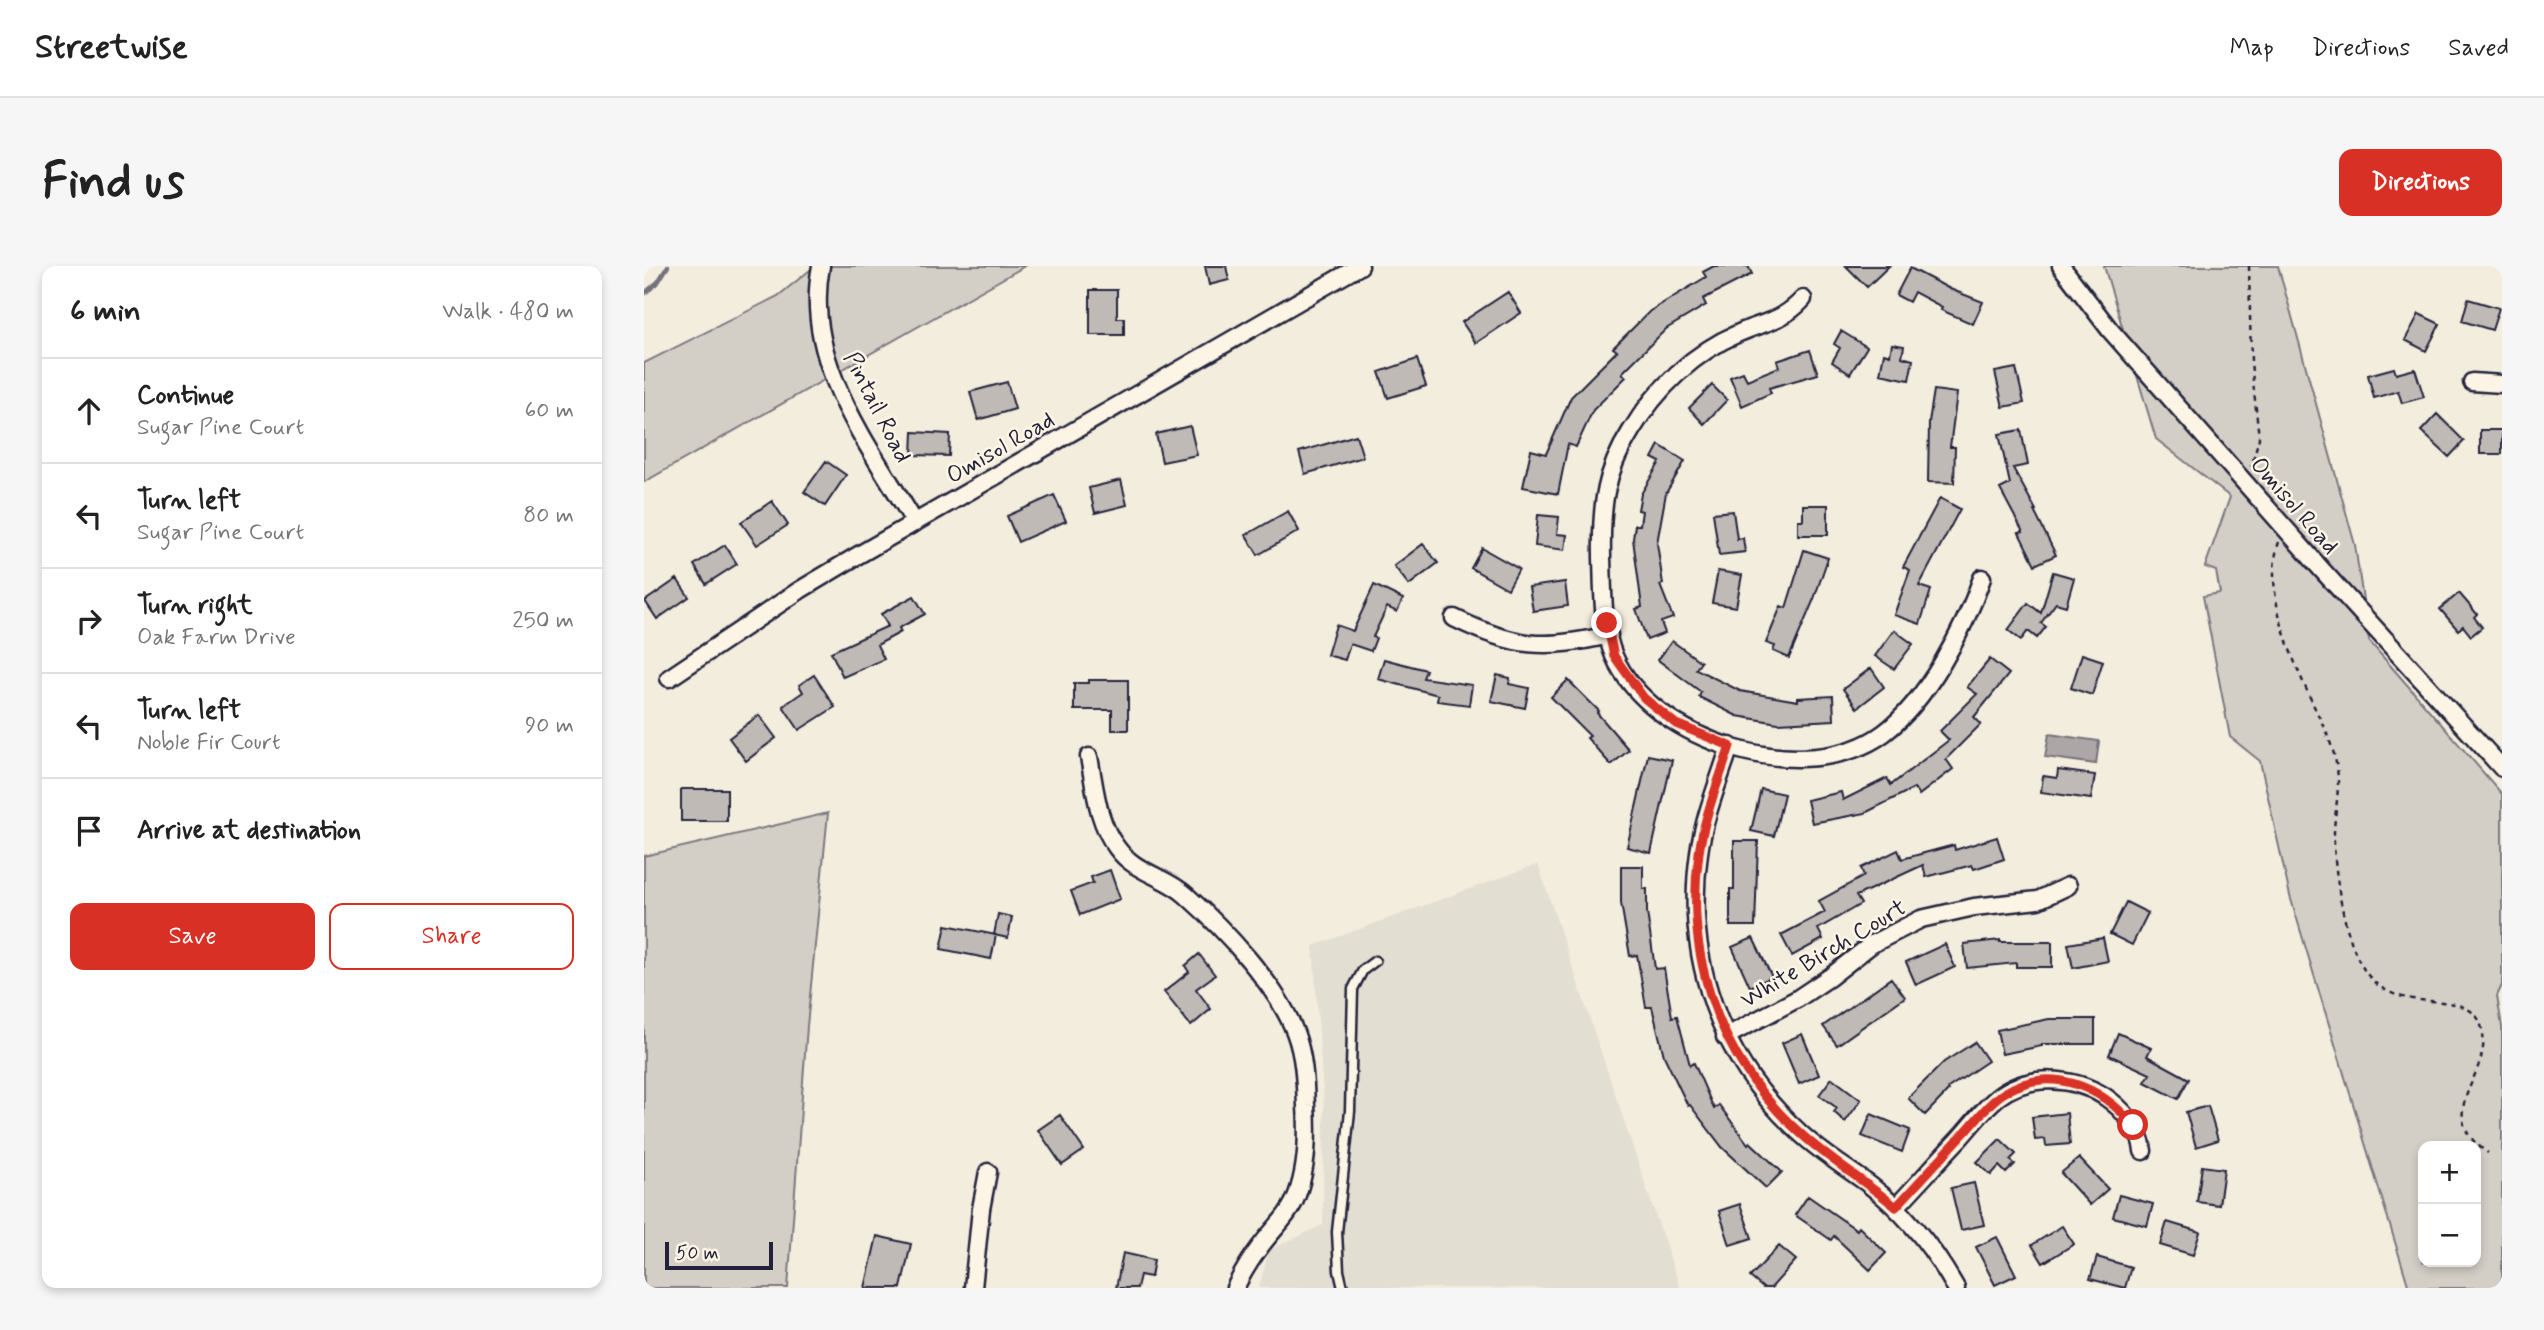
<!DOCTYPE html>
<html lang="en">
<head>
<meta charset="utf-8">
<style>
  :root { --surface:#fff; --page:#f6f6f6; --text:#222; --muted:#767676; --line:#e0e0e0; --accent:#d93025 }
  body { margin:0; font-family:Mynerve,sans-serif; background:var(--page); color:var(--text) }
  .controls { position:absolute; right:21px; bottom:21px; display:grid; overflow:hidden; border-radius:14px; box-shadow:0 4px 10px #0003 }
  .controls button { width:63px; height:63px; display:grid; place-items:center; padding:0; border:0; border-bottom:2px solid var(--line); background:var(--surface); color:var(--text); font:35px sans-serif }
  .scale { position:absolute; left:21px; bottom:18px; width:108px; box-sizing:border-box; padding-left:7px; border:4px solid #22223b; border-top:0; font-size:19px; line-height:24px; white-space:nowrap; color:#22223b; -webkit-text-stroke:5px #fcf5e5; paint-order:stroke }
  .stop { position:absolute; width:21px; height:21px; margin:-16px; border:5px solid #d93025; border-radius:50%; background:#fff }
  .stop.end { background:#d93025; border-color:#fff; box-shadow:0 2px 7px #0008 }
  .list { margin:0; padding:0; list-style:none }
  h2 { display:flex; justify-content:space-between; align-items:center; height:91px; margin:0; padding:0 28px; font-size:30px }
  h2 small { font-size:23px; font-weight:400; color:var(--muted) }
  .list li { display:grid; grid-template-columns:46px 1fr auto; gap:21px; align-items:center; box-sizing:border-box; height:105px; padding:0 28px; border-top:2px solid var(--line) }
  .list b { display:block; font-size:26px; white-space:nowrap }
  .list p { margin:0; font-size:23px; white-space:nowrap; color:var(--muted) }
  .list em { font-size:23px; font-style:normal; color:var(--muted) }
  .actions { display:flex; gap:14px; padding:21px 28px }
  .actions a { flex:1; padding:16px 0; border:2px solid var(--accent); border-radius:14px; text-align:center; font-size:24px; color:var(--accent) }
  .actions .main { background:var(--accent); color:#fff }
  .icon { flex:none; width:38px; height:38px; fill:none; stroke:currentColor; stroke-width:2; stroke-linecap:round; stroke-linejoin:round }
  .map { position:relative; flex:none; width:1858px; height:1022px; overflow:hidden; border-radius:14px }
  header { display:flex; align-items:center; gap:42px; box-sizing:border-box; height:98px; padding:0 35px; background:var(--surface); border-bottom:2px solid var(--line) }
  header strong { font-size:33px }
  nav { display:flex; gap:38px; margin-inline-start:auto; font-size:24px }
  .intro { display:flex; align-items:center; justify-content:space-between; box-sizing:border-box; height:168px; padding:0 42px }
  h1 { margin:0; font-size:49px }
  .button { padding:18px 32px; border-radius:14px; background:var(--accent); color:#fff; font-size:24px; font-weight:700 }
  main { display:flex; gap:42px; padding:0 42px }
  aside { flex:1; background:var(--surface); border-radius:14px; box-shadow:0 4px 10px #0003 }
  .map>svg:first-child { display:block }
</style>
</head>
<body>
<header>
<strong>Streetwise</strong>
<nav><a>Map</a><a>Directions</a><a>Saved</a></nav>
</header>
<div class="intro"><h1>Find us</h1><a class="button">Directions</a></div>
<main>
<aside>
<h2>6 min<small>Walk · 480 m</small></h2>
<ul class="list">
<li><svg class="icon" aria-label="ahead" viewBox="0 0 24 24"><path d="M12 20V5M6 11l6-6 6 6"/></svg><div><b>Continue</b><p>Sugar Pine Court</p></div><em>60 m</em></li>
<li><svg class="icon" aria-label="left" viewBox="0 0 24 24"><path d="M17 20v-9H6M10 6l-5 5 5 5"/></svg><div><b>Turn left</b><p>Sugar Pine Court</p></div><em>80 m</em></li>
<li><svg class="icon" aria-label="right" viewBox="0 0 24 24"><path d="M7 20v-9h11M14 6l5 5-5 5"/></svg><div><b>Turn right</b><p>Oak Farm Drive</p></div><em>250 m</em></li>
<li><svg class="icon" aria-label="left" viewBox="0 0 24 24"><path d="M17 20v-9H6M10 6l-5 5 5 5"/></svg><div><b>Turn left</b><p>Noble Fir Court</p></div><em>90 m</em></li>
<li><svg class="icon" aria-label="arrive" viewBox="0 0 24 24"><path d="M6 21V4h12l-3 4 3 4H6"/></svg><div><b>Arrive at destination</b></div></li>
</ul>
<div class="actions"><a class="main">Save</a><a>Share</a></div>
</aside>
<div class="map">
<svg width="1858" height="1022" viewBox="0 0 1858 1022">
  <rect width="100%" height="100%" fill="#f3edde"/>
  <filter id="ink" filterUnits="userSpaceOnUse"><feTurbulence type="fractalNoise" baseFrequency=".0143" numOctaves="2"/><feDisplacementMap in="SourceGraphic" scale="14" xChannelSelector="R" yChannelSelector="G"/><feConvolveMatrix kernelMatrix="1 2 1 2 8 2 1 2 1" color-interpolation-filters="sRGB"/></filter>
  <g filter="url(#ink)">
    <!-- built -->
    <path fill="#e3ded2" d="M894 598 1036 1022H615L625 984 679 959 680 842 669 680Z"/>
    <!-- green -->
    <path fill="#d4cfc6" stroke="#7b7880" stroke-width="2" fill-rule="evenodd" d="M171 0H381L0 216V97L134 30Z
      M1460 0H1634L1711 279 1725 375 1858 528V719L1853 730 1858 761V1022H1765L1646 630 1616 495 1586 471 1559 330 1576 327 1572 305 1561 301 1586 231 1512 173ZM1779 880H1832V996H1779Z
      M184 547 163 760 144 1022H0V590Z"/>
    <!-- water -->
    <path fill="#aca7a6" stroke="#75727b" stroke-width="2" d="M1405 468 1455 475 1452 498 1401 491Z"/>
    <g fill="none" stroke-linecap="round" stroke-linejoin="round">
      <!-- stream -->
      <path stroke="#75727b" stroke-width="4.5" d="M0 28 14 16 24 0"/>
    </g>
    <!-- building -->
    <path fill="#bfbab6" stroke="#22223b" stroke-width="2" d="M561 0H582L585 14 565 19Z
      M1070 0H1104L1108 8 1059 33 1062 39 1022 63 978 107 982 111 949 144 932 181 924 178 914 228 879 221 887 184 902 188 927 131 973 85 969 82 1006 45 1062 11 1059 6Z
      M1202 0H1245L1223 21Z
      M1266 2 1306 23 1339 36 1329 58 1297 44 1298 41 1270 26 1265 36 1252 29Z
      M446 24H473V52H480V69H446Z
      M864 26 877 47 832 77 818 56Z
      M1824 33 1855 42 1848 64 1818 55Z
      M1775 48 1796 58 1782 85 1761 74Z
      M1197 65 1223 81 1206 108 1188 96 1196 82 1190 78Z
      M1248 78 1260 80 1258 91 1269 94 1265 114 1236 108 1240 87 1246 89Z
      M1166 84 1174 108 1125 122 1127 127 1098 140 1086 111 1099 106 1103 114 1135 101 1133 95Z
      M773 93 782 120 744 132 735 106Z
      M1372 102 1380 137 1359 141 1351 106Z
      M1750 102 1752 108 1771 103 1780 131 1758 137 1754 125 1730 132 1724 109Z
      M363 116 371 143 334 154 326 126Z
      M1068 119 1083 134 1060 158 1045 142Z
      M1290 124 1313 127 1306 181H1311L1310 217 1284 216 1285 156Z
      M1793 148 1820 175 1805 191 1777 165Z
      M546 160 553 189 518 196 512 168Z
      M1377 164 1384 199 1369 202 1392 244 1390 245 1412 289 1391 299 1375 267 1379 266 1356 223 1366 218 1355 168Z
      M1836 164H1858V188H1836Z
      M269 166 306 168 305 190 268 189Z
      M712 169 719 191 661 208 655 186Z
      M1015 179 1041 195 1022 227 1013 277 1019 318 1016 319 1029 352 1017 356 1021 367 1003 374 992 343 998 341 989 273 991 259H996L998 245 994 244 997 228 1016 196 1008 192Z
      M182 195 202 209 181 240 160 226Z
      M477 214 483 239 451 247 445 222Z
      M410 229 422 255 374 276 363 250Z
      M1296 232 1316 243 1275 320 1287 324 1276 358 1250 349 1266 304 1259 301Z
      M128 235 144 259 113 279 97 256Z
      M1159 239H1184V269H1154V254H1159Z
      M644 245 655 265 614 289 602 269Z
      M1089 245 1093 273 1099 272 1101 286 1075 289 1069 247Z
      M894 249 915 251 913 268 923 269 921 284 891 280Z
      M779 278 794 297 765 319 750 300Z
      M81 279 93 298 62 318 50 299Z
      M838 282 875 303 864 323 827 302Z
      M1160 284 1184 292 1170 333 1145 392 1129 385 1131 380 1122 377 1137 340 1142 342Z
      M1074 305 1098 309 1092 341 1068 337Z
      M1409 306 1430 312 1422 340 1412 337 1397 357 1402 361 1393 372 1384 365 1377 374 1364 364 1384 337 1397 347Z
      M33 313 45 331 13 353 1 335Z
      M921 316 924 340 889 345 885 321Z
      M730 319 759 333 753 346 743 341 729 371 732 372 727 385 706 378 701 394 683 389 692 359 709 365Z
      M1815 327 1833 348 1830 351 1838 361 1827 370 1819 360 1814 364 1796 343Z
      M270 330 281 348 255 362 257 366 233 379 240 393 199 411 187 386 244 360 237 348Z
      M1250 364 1269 378 1250 403 1231 390Z
      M1028 375 1057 396 1052 403 1096 425 1154 435V432L1189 430 1190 454 1134 457 1093 450 1055 431 1057 426 1014 394Z
      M1438 388 1459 395 1448 429 1427 422Z
      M740 393 782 404 779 412 828 419 825 439 793 435 794 429 734 413Z
      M1346 393 1365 408 1330 451 1337 458 1302 493 1309 503 1275 529 1270 522 1221 547 1168 557 1163 534 1197 526 1199 534 1243 512 1247 519 1305 474 1296 465 1333 428 1323 421Z
      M1227 402 1240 421 1213 442 1199 423Z
      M170 409 191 441 155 464 139 440 159 426 155 419Z
      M853 409 866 412 865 418 885 422 881 442 847 435Z
      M445 414H484V464H468V444H430V417H445Z
      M924 414 955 445 953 447 985 484 967 499 943 472 946 470 907 431Z
      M115 449 132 472 102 495 85 472Z
      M1004 489 1028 494 1007 587 983 581Z
      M1414 504 1451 509 1447 533 1397 526 1399 510 1413 512Z
      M37 523H83V555H37Z
      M1117 523 1140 528 1130 570 1107 565Z
      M1353 571 1360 593 1330 603 1328 599 1282 611 1279 599 1212 630 1217 638 1174 663 1179 673 1148 690 1137 669 1181 646 1175 635 1220 610 1217 602 1254 584 1258 593 1310 579 1311 584Z
      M1090 575H1114L1111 660H1086V623H1090Z
      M977 600H999V623H1003V646L1011 703 1020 702 1028 751 1033 750 1046 799 1050 797 1070 843 1075 839 1104 878 1106 876 1138 906 1122 922 1078 881 1046 839 1044 840 1020 790 1008 741H1002L993 689 986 690 977 637Z
      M466 604 476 633 436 649 427 625 449 617 447 611Z
      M1482 636 1504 647 1488 679 1466 668Z
      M354 648 368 651 364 672 350 669Z
      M302 659 352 669 347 693 297 683Z
      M1109 672 1128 711 1106 721 1088 681Z
      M1459 672 1464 695 1429 702 1424 678Z
      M1356 674V676H1408V701H1372V697L1323 702 1320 678Z
      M1301 678 1311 701 1272 719 1262 696Z
      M555 688 571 709 552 723 567 743 547 760 520 726 545 706 541 700Z
      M1247 712 1261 731 1193 779 1179 760Z
      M1405 753H1451V778H1398V780L1358 788 1353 764Z
      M1474 767 1507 782 1503 790 1545 813 1534 833 1501 816 1506 808 1465 789Z
      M1158 768 1175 809 1155 818 1138 777Z
      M1331 776 1344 795 1304 822 1305 824 1281 849 1264 832 1300 796Z
      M1188 812 1217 834 1201 856 1190 846 1193 842 1175 829Z
      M1564 840 1574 874 1552 881 1542 846Z
      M1423 847 1426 878 1402 880 1401 873 1391 874 1388 851Z
      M1227 848 1266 864 1258 886 1218 870Z
      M416 849 440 884 418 899 394 864Z
      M1356 873 1372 888 1366 894 1371 898 1362 907 1355 900 1347 909 1333 896Z
      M1435 892 1464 923 1446 939 1417 907Z
      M1558 900 1580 903 1575 939 1553 936Z
      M1330 917 1340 959 1317 964 1307 922Z
      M1475 929 1509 938 1503 960 1469 951Z
      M1164 930 1213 964 1215 961 1242 987 1226 1004 1190 970 1187 974 1151 949Z
      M1096 938 1108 972 1086 979 1075 945Z
      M1523 956 1556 966 1549 989 1516 979Z
      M1418 960 1430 978 1399 997 1388 979Z
      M233 970 267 978 257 1022H221Z
      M1353 971 1372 1009 1351 1019 1332 981Z
      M1135 980 1152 994 1127 1022H1119L1106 1011Z
      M479 987 510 994 507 1011 496 1009 493 1022H472Z
      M1453 991 1487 1001 1481 1022 1446 1013Z"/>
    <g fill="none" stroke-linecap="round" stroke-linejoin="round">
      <defs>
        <path id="service" d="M699 1022 695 1005 693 966 706 845 709 723 719 704 731 695"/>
        <path id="minor" d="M177 0C158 95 225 179 271 257
          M1417 0 1466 64 1678 304 1858 502
          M1159 33C1139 55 1120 56 1095 67 1050 86 1012 123 987 165 960 207 957 242 958 291 959 322 958 361 970 390 1008 477 1163 524 1240 467 1283 435 1321 362 1338 312
          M1828 116 1858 118
          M810 352C871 382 900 384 965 369
          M25 412 156 324 211 291 716 0
          M1086 480C1075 515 1060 550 1055 587 1040 693 1076 794 1155 866 1177 887 1203 902 1227 920 1263 948 1290 983 1312 1022
          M445 491C451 522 453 556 473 582 491 607 521 610 542 629 580 663 633 719 651 766 660 790 661 814 662 840 664 868 663 902 653 929 646 949 628 964 616 981 606 994 598 1008 591 1022
          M1081 771 1153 733 1186 711 1228 678 1277 653 1330 641 1394 634 1424 620
          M1252 941C1273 919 1293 896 1314 874 1327 860 1339 843 1354 831 1384 808 1428 810 1460 830 1478 842 1497 863 1499 885
          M329 1022 337 943 344 906"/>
      </defs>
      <!-- service casing -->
      <use href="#service" stroke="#22223b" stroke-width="13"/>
      <!-- minor casing -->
      <use href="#minor" stroke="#22223b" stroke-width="21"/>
      <!-- path -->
      <path stroke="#22223b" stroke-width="2.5" stroke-dasharray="5 5" stroke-linecap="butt" d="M1605 0 1607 96 1615 172 1607 201
        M1635 276C1618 326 1648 392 1669 438 1678 457 1688 476 1692 497 1697 519 1691 543 1690 565 1689 603 1700 677 1723 708 1756 751 1815 721 1835 754 1858 806 1781 844 1844 887"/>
      <!-- service -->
      <use href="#service" stroke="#fcf5e5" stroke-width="8"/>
      <!-- minor -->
      <use href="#minor" stroke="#fcf5e5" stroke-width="16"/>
    </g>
  </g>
  <g fill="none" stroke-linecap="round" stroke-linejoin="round" filter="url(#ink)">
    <!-- route -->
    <path stroke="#d93025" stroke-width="9" d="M963 357 970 390 1000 432 1032 458 1086 480C1075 515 1060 550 1055 587 1040 692 1076 795 1155 866 1185 894 1221 915 1252 941 1275 916 1299 890 1322 865 1334 852 1345 836 1360 827 1407 798 1458 821 1489 859"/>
  </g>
  <g text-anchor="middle" stroke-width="5" stroke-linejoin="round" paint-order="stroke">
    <!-- street labels -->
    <g font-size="24" fill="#22223b" stroke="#fcf5e5">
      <text transform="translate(234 141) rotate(63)" y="8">Pintail Road</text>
      <text transform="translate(356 181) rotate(-30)" y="8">Omisol Road</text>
      <text transform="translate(1651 239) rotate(49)" y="8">Omisol Road</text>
      <text transform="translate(1179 687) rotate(-31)" y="8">White Birch Court</text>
    </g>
  </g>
</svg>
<div class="controls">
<button>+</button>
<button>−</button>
</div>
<div class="scale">50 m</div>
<div class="stop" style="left:1489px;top:859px"></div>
<div class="stop end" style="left:963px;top:357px"></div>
</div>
</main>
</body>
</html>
